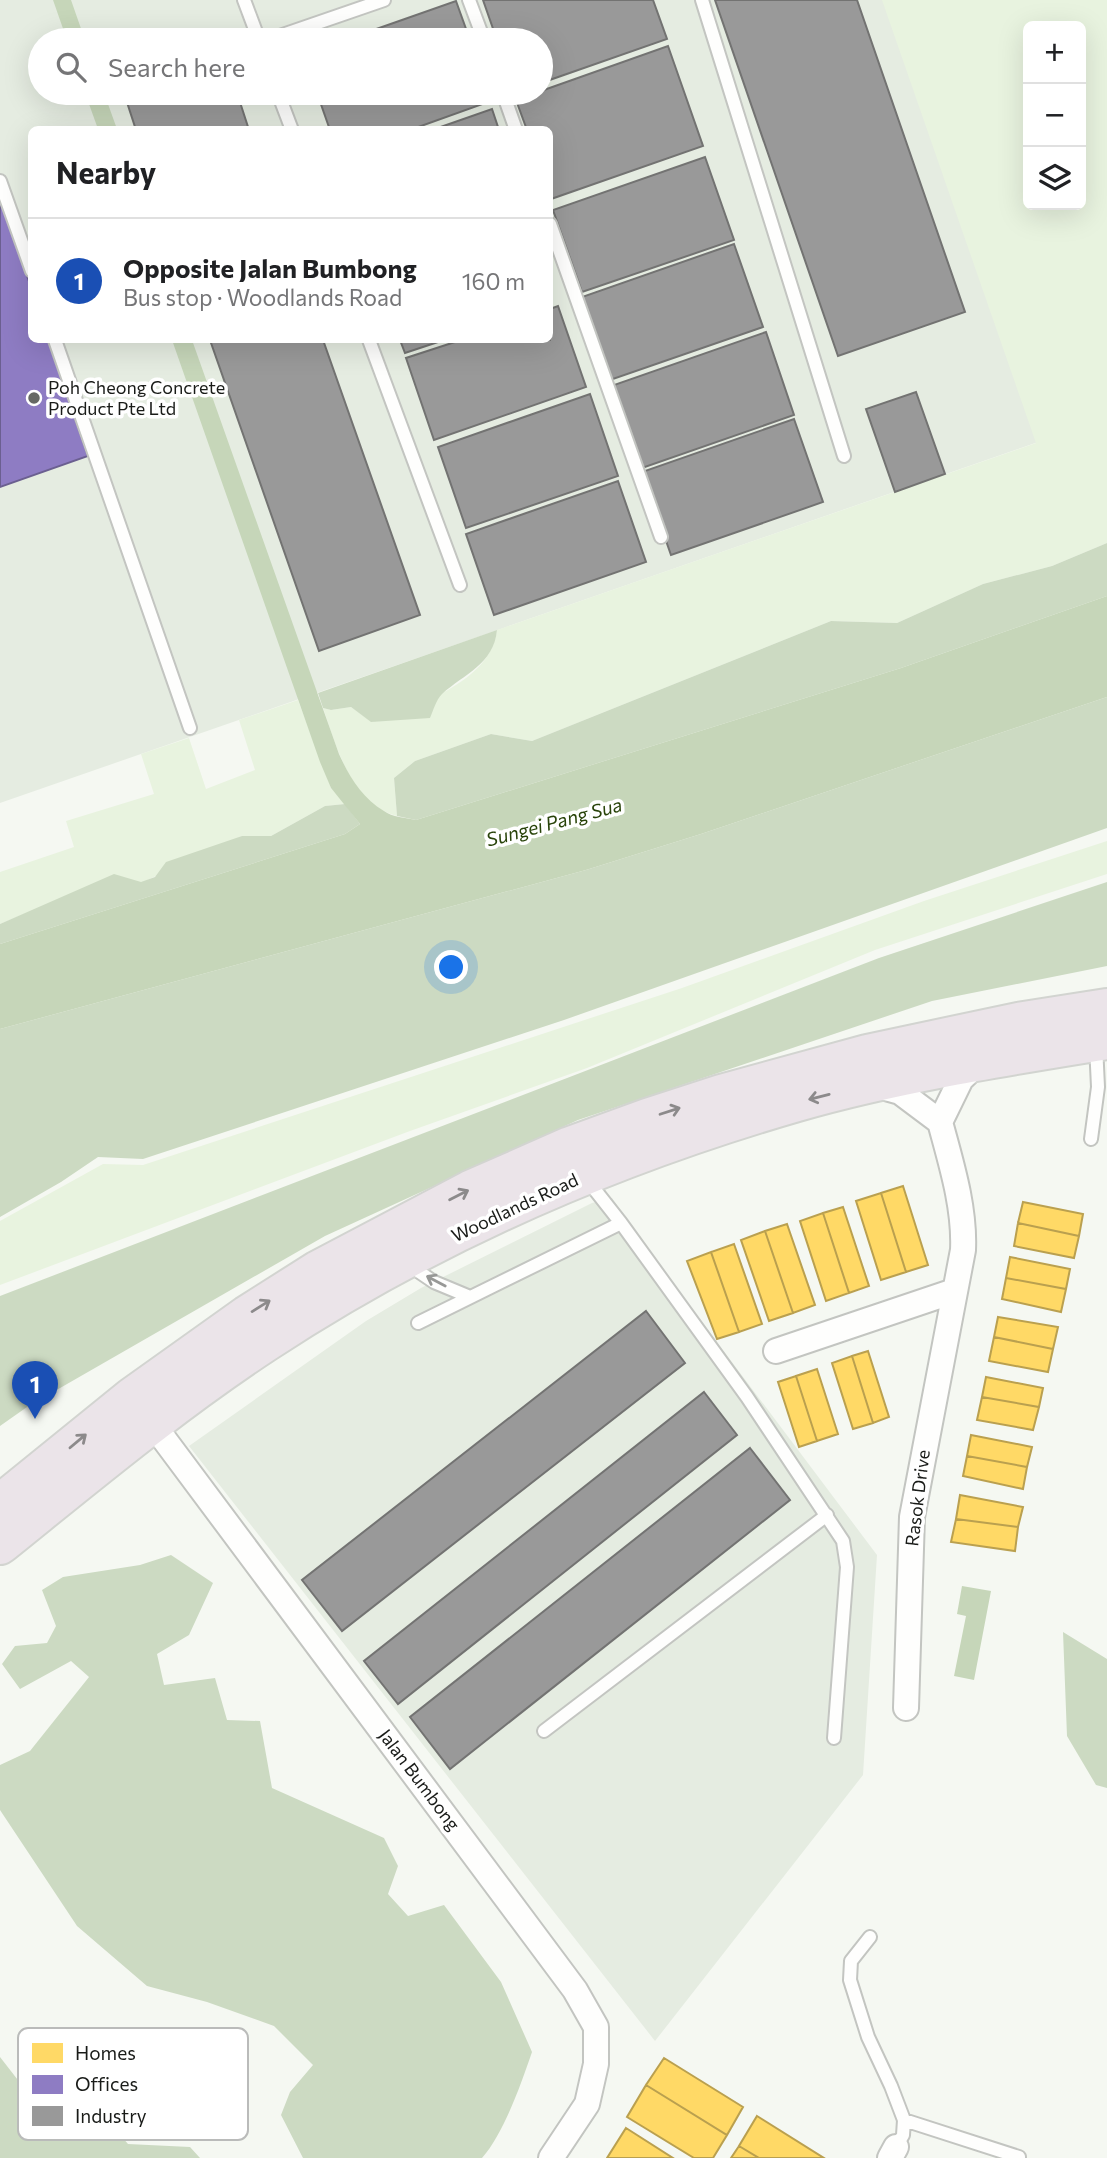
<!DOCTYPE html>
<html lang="en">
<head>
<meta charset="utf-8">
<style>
  :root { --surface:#fff; --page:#f6f6f6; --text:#202124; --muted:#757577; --line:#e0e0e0; --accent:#db2777 }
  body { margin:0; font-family:Commissioner,sans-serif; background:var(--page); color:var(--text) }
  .controls { position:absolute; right:21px; top:21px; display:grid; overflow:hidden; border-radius:10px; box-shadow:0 7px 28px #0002 }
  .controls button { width:63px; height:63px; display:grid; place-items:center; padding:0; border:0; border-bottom:2px solid var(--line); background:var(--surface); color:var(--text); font:35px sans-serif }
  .you { position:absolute; left:452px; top:968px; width:24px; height:24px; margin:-18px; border:5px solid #fff; border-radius:50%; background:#1a73e8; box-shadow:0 0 0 10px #1a73e833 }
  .badge { display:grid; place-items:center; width:46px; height:46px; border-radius:50%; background:var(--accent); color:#fff; font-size:23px; font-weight:700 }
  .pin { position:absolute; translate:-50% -58px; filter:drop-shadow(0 2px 4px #0008) }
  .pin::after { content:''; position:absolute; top:37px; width:24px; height:21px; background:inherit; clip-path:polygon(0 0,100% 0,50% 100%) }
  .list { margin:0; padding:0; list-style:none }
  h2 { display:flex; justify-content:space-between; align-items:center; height:91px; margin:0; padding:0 28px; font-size:30px }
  h2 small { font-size:23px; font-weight:400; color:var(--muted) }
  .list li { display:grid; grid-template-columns:46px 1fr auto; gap:21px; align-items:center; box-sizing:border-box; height:126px; padding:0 28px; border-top:2px solid var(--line) }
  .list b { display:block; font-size:26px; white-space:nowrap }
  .list p { margin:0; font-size:23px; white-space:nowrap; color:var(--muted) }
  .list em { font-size:23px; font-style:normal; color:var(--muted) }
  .icon { flex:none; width:38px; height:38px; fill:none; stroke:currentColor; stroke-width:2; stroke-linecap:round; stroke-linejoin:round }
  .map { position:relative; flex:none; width:1107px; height:2158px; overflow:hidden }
  .search { position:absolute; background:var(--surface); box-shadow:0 7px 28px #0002; left:28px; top:28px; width:525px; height:77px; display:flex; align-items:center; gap:18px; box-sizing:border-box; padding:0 24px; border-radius:38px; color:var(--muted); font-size:26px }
  .panel { position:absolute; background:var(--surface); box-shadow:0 7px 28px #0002; left:28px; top:126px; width:525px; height:217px; border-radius:10px }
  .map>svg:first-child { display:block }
</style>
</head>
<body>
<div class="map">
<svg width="1107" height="2158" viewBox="0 0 1107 2158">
  <rect width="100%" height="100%" fill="#f5f8f2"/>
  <!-- built -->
  <path fill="#e5ece1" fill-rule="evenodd" d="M0 0H1107V418L0 803ZM1028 26H1081V205H1028ZM40 40H541V93H40ZM32 130H550V340H32Z
    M612 1198 644 1245 877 1555 863 1775 655 2041 189 1446 366 1321 421 1288 592 1203Z"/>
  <!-- green -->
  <path fill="#e8f3df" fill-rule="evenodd" d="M882 0H1107V543L1052 566 983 584 897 623 831 621 532 741 491 734 415 761 394 778 397 816C351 804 337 748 323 708L331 710 351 707 372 722C414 706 491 683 497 630L1036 443ZM1028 26H1081V205H1028Z
    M298 700 331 788 345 804 325 806 271 836H242L141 883 24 914 0 924V872L74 847 66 821 154 794 141 754 189 738 206 789 255 770 239 720Z
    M1107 841V874L875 950 587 1068 410 1131 0 1285V1221L103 1164 143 1165 682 988 924 901Z"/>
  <!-- forest -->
  <path fill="#ccdac2" d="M1107 543V596L901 668 416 820 397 816 394 778 415 761 491 734 532 741 831 621 897 623 983 584 1052 566Z
    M497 630C494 664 464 674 442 694 436 700 433 711 430 718L371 722 351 707 331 710 323 708 318 693Z
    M1107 697V828L564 1020 143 1159 98 1157 61 1182 0 1217V1029L586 870 701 834Z
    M345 804 360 824 345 834 0 944V924L114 874 141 882 155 877 166 862 242 836H271L325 806Z
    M1107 882V966L932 1001 578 1120 325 1236 27 1407 0 1426V1296L879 958Z
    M171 1555 213 1583 189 1635 157 1654 164 1685 215 1678 227 1720 260 1721 272 1788 384 1838 398 1866 388 1894 408 1916 444 1905 501 1982 532 2052C521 2084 504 2133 482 2158H303L281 2115 290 2092 313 2065 274 2026 207 2002 147 1986 77 1926 0 1810V1765L30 1751 89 1677 71 1661 20 1689 2 1664 15 1646 47 1643 56 1626 42 1590 63 1577 140 1565Z
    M1063 1632 1107 1659V1788L1096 1785 1067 1736Z
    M0 2057 28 2093 68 2074 128 2144 190 2147 200 2158H0Z"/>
  <!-- water -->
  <path fill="#c6d6b9" d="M53 0H71L85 40H67Z
    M85 93H104L117 129H98Z
    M172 340H192L339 754C349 776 362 798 384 811 392 817 406 818 416 820L901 668 1107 596V697L701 834 586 870 0 1029V944L345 834 360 824 331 788 320 762Z
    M962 1586 991 1591 974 1680 954 1676 966 1616 957 1614Z"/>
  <!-- homes -->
  <path fill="#ffd966" stroke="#baa04f" stroke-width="2" d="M903 1186 928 1265 906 1272 881 1193Z
    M881 1193 906 1272 881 1280 856 1201Z
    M1023 1202 1083 1214 1079 1236 1018 1223Z
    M843 1207 869 1286 849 1293 823 1213Z
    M823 1213 849 1293 826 1301 800 1221Z
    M1018 1223 1079 1236 1074 1258 1014 1246Z
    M787 1224 815 1305 793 1313 765 1231Z
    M765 1231 793 1313 769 1321 741 1240Z
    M734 1244 762 1324 739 1332 711 1252Z
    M711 1252 739 1332 717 1339 687 1261Z
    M1010 1257 1070 1269 1066 1289 1006 1278Z
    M1006 1278 1066 1289 1061 1312 1002 1299Z
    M998 1317 1058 1327 1053 1349 994 1337Z
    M994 1337 1053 1349 1048 1372 989 1361Z
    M868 1351 889 1417 873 1423 852 1356Z
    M852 1356 873 1423 853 1429 832 1363Z
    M817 1369 838 1434 817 1441 796 1376Z
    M796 1376 817 1441 799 1447 778 1382Z
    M986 1377 1043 1388 1039 1407 982 1397Z
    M982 1397 1039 1407 1033 1430 977 1420Z
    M971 1435 1032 1447 1027 1467 967 1456Z
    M967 1456 1027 1467 1023 1489 963 1476Z
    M960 1495 1023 1507 1018 1527 956 1519Z
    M956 1519 1018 1527 1015 1551 951 1542Z
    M664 2058 743 2107 727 2135 646 2085Z
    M646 2085 727 2135 713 2158H694L627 2117Z
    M757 2116 824 2158H759L739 2146Z
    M626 2128 673 2158H607Z
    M739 2146 759 2158H731Z"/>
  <!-- offices -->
  <path fill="#8e7cc3" stroke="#6b5f90" stroke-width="2" d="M0 198 32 290V340H48L88 456 0 487Z"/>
  <!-- industry -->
  <path fill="#999" stroke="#737372" stroke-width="2" d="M483 0H653L667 39 541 83V40H497Z
    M715 0H857L965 312 838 356Z
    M456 1 470 40H345Z
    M668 46 703 146 551 199 550 130H527L516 100 541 93V91Z
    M124 93H237L249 130H136Z
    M317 93H488L491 101 410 130H330Z
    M492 109 499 130H432Z
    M705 157 734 240 582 292 553 210Z
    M734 244 763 327 610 380 582 297Z
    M558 306 586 387 434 440 406 358 461 340H550V309Z
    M766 332 794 415 642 468 614 385Z
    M210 340H323L420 615 319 651Z
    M400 340H444L405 353Z
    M916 392 945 474 895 492 866 409Z
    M590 394 618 476 466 528 438 447Z
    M794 419 823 502 671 555 642 472Z
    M618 481 646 562 494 615 466 534Z
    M646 1311 685 1363 342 1631 302 1580Z
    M704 1392 737 1435 398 1704 364 1661Z
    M750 1448 790 1500 450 1769 410 1717Z"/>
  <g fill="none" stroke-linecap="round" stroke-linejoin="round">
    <defs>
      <path id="service" d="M244 0 259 40
        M469 0 484 40
        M702 0 844 456
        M268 40 384 0
        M278 93 292 130
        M503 93 516 130
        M0 181 32 271
        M550 224 661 537
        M55 340 190 728
        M369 340 460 585
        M1091 1139 1098 1087 1096 1045
        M588 1181 621 1223 747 1397 843 1541 847 1567 834 1738
        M409 1265 434 1282 470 1297
        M418 1323 621 1223
        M544 1731 827 1515
        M870 1937 851 1961 850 1980 868 2037 891 2086 904 2120 903 2135 896 2147
        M904 2120 1019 2157"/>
      <path id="minor" d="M875 1085 900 1092 940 1122
        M940 1122 961 1079 981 1060
        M776 1351 954 1291
        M152 1423 575 1990 596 2027V2064L587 2104 551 2158
        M906 1708 912 1517 963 1250C965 1207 951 1163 940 1122
        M890 2158 896 2147"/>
      <path id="primary" d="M0 1504 132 1397 247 1315 318 1270 470 1190 570 1146 647 1118 721 1094 867 1054 1018 1022 1107 1008
        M0 1545C87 1475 173 1403 266 1342 429 1235 610 1156 797 1102 898 1073 1003 1057 1107 1040"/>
    </defs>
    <!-- service casing -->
    <use href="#service" stroke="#c3c5c1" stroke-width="16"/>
    <!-- minor casing -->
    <use href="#minor" stroke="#c3c5c1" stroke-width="28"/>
    <!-- primary casing -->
    <use href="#primary" stroke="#d2d4d0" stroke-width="42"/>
    <!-- service -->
    <use href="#service" stroke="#fefefd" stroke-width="12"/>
    <!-- minor -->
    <use href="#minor" stroke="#fefefd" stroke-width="24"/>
    <!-- primary -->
    <use href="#primary" stroke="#ebe4e9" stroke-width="38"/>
  </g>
  <!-- one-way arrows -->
  <defs><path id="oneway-shaft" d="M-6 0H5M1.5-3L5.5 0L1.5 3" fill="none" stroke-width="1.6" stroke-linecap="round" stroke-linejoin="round" transform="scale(1.75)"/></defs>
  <g stroke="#8c8a8b">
    <use href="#oneway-shaft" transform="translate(819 1097) rotate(166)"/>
    <use href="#oneway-shaft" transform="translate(670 1111) rotate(-18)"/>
    <use href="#oneway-shaft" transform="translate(459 1195) rotate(-27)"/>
    <use href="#oneway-shaft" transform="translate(261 1306) rotate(-32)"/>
    <use href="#oneway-shaft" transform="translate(78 1441) rotate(-40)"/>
  </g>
  <use stroke="#979896" href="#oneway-shaft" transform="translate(436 1281) rotate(-152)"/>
  <!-- markers -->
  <circle fill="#666864" stroke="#fff" stroke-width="2.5" cx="34" cy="398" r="7"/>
  <g text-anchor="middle" stroke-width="7" stroke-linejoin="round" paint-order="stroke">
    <!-- poi labels -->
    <g font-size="18" fill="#191b18" stroke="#fff" text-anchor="start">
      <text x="48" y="394">Poh Cheong Concrete<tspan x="48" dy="21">Product Pte Ltd</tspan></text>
    </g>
    <!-- street labels -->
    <g font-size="18" fill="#191b18" stroke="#fff">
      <text transform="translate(515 1208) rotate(-25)" y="6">Woodlands Road</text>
      <text transform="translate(918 1498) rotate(-83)" y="6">Rasok Drive</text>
      <text transform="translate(419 1780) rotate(53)" y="6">Jalan Bumbong</text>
    </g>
    <!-- water labels -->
    <g font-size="19" font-style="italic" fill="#284309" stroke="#fff">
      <text transform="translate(554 822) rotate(-15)" y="7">Sungei Pang Sua</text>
    </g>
  </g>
  <!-- legend -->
  <rect x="18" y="2028" width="230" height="112" rx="10" fill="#fff" stroke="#babbba" stroke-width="2"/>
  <rect x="32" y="2043" width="31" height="20" fill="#ffd966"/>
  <rect x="32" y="2075" width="31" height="19" fill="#8e7cc3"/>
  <rect x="32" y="2106" width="31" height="20" fill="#999"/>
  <g font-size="19" fill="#191b18">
    <text x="75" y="2060">Homes</text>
    <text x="75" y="2091">Offices</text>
    <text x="75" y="2123">Industry</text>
  </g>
</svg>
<div class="controls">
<button>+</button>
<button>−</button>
<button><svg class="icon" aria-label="layers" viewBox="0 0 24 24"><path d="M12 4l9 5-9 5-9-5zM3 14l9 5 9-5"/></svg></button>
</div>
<div class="you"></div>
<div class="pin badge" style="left:35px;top:1419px;background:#1a4fb4">1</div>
<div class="search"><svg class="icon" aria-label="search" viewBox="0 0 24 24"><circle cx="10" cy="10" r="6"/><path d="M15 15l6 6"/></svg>Search here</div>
<section class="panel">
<h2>Nearby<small></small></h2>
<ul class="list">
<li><span class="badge" style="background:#1a4fb4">1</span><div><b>Opposite Jalan Bumbong</b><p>Bus stop · Woodlands Road</p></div><em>160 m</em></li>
</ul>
</section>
</div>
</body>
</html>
